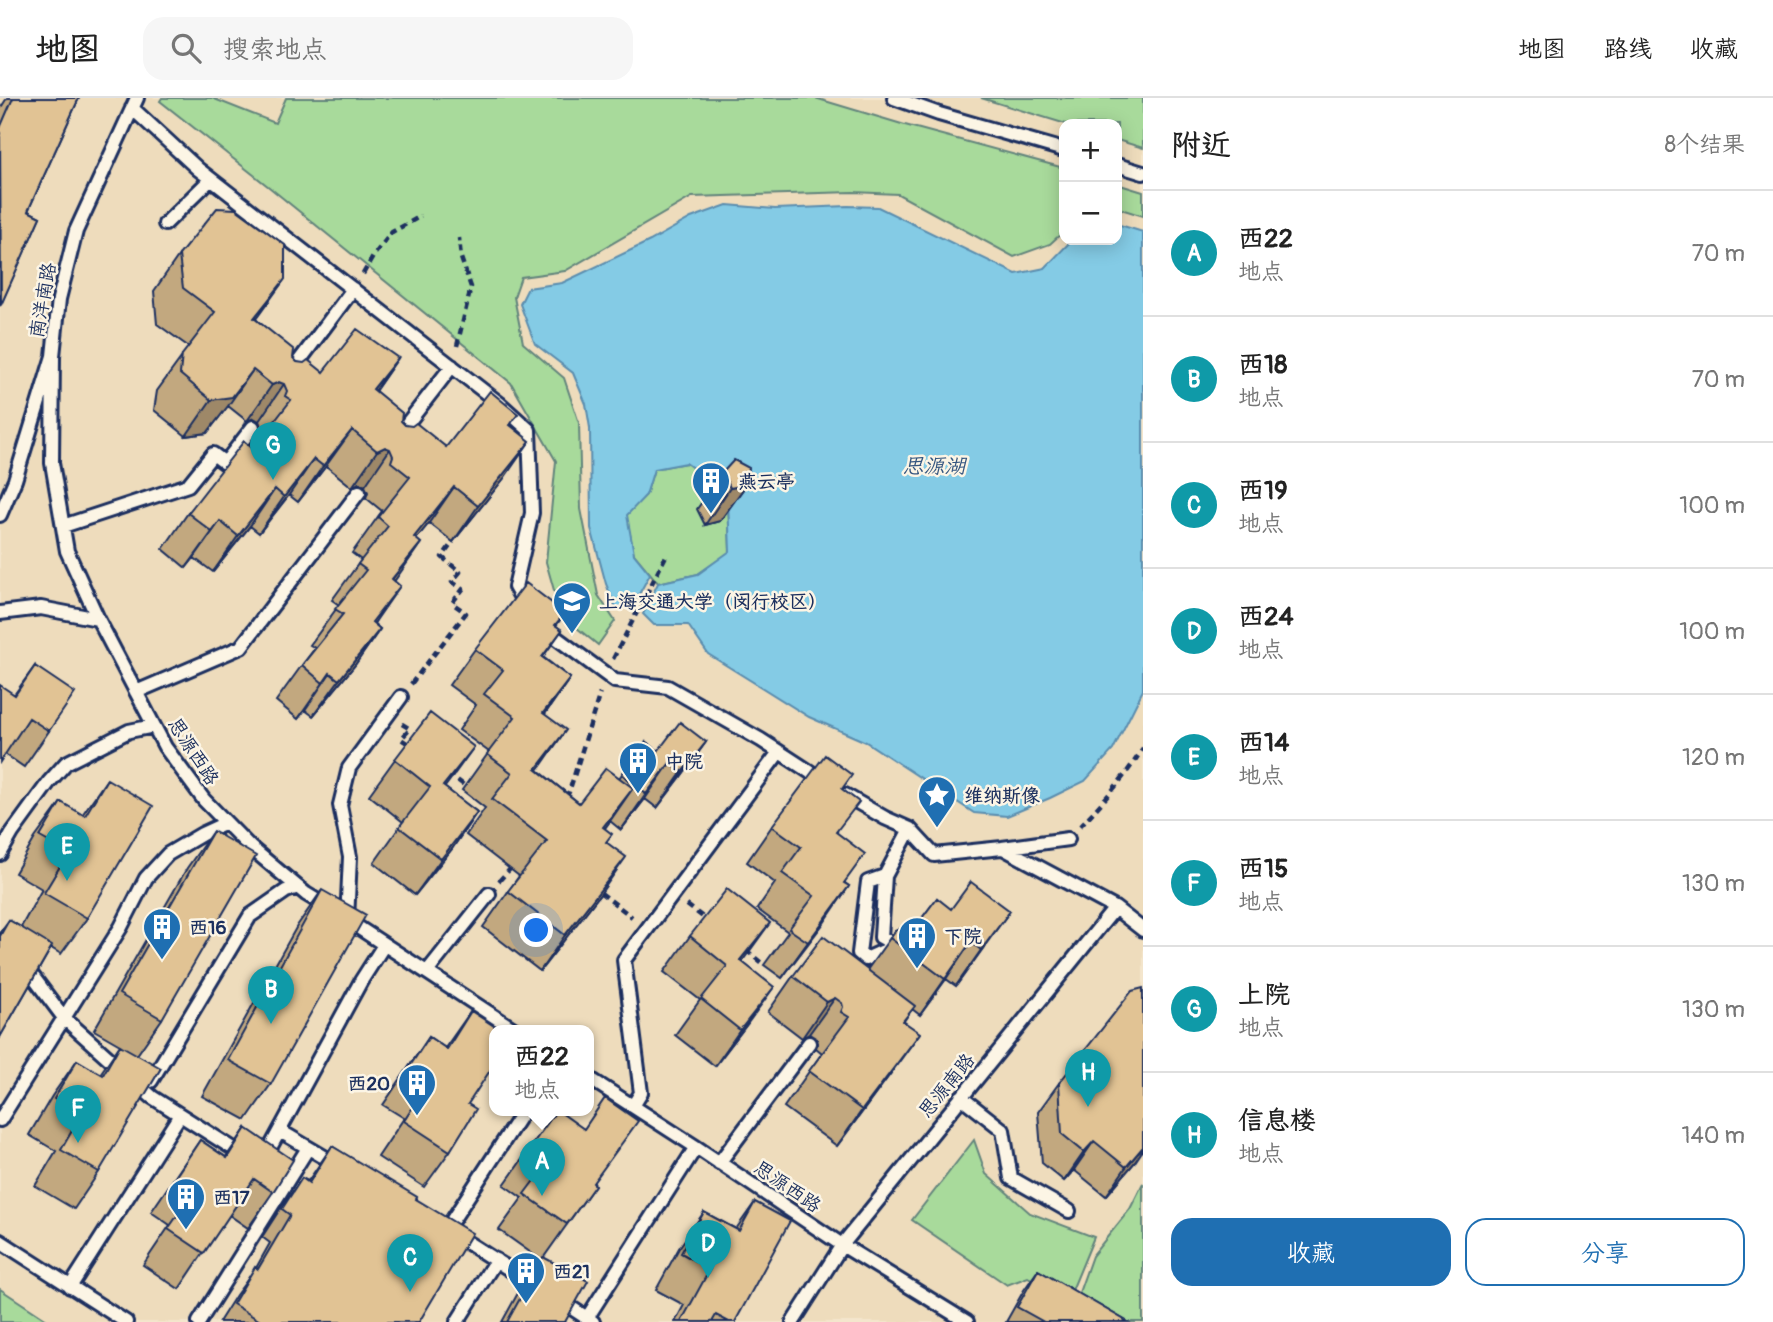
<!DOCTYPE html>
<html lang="zh">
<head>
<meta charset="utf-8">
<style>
  :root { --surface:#fff; --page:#f6f6f6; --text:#222; --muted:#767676; --line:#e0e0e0; --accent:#1f6fb2 }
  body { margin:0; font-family:Pangolin,"LXGW WenKai TC",sans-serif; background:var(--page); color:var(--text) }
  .controls { position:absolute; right:21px; top:21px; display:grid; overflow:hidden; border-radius:14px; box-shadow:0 4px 18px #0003 }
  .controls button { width:63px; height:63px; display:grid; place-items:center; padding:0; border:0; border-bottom:2px solid var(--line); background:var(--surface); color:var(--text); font:35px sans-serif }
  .you { position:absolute; left:537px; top:833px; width:24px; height:24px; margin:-18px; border:5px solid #fff; border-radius:50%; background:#1a73e8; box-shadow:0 0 0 10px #1a73e833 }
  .badge { display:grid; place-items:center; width:46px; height:46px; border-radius:50%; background:var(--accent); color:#fff; font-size:23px; font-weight:700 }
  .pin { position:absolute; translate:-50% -58px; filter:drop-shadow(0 2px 4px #0008) }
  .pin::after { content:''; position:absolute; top:37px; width:24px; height:21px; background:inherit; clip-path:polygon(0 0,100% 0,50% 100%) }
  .popup { position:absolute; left:489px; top:927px; width:105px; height:91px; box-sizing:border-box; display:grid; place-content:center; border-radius:14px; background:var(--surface); filter:drop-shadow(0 2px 5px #0005); font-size:23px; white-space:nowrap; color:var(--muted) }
  .popup b { font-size:26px; color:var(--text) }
  .popup::after { content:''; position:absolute; left:50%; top:100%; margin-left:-14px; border:14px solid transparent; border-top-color:var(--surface) }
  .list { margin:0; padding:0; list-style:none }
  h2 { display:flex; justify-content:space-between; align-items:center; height:91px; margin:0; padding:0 28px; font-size:30px }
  h2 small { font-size:23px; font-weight:400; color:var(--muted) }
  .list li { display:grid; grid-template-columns:46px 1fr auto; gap:21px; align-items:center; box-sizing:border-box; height:126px; padding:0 28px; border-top:2px solid var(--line) }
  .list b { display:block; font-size:26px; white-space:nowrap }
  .list p { margin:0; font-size:23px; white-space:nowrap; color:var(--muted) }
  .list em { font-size:23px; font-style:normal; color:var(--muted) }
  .actions { display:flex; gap:14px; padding:21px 28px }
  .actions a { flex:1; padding:16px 0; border:2px solid var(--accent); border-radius:21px; text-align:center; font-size:24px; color:var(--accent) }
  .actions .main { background:var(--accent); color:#fff }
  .icon { flex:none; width:38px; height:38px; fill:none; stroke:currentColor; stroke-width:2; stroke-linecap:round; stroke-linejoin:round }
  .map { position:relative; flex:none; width:1143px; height:1224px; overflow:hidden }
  header { display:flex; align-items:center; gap:42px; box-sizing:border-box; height:98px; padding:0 35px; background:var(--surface); border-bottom:2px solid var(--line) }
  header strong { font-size:33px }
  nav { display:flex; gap:38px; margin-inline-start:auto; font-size:24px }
  .search { width:490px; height:63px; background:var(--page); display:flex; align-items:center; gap:18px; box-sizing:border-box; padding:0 24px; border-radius:21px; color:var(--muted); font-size:26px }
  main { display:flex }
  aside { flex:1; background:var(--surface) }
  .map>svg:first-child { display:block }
</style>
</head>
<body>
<header>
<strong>地图</strong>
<div class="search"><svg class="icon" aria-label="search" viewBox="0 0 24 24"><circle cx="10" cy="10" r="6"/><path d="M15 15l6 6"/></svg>搜索地点</div>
<nav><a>地图</a><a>路线</a><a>收藏</a></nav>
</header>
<main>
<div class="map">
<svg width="1143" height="1224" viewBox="0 0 1143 1224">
  <rect width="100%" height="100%" fill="#f4e6cd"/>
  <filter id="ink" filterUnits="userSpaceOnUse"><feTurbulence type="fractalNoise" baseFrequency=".0143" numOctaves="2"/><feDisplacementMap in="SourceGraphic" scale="14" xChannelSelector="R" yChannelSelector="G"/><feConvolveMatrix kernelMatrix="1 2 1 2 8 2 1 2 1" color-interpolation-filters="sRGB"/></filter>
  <g filter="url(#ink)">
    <!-- built -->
    <path fill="#eedcbc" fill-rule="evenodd" d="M0 0H1143V1224H0ZM1064 26H1117V142H1064ZM495 932H589V1012H495Z"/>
    <!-- green -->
    <path fill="#a8da9b" stroke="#62847c" stroke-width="2" d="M162 0H212L275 25 286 0H815L905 27 1064 70V133L1050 146 1014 159 898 96 853 94 692 99 565 173 521 179 514 199 523 245 564 280 579 325 581 411 598 497 615 523 598 547 561 517 546 464 556 363 511 285 269 89 160 3Z
      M981 0H1143V50L1117 42V26H1066Z
      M1117 86 1143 94V118L1121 111H1117Z
      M686 365 704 378 728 401 730 454 698 476 658 485 634 456 626 417 646 397 654 371Z
      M974 1042 986 1076 1030 1115 1094 1139 1068 1202 1028 1179 1007 1187 912 1122Z
      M1143 1085V1224H1111L1076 1203 1092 1158 1130 1111Z
      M0 1191 50 1224H0Z"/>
    <!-- water -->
    <path fill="#84cbe5" stroke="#5a8daf" stroke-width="2" d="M727 107 775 111 848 108 878 109 1016 176 1045 170 1072 142H1117V126L1143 134V592L1113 652 1085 683 1050 700 1007 718 974 715 866 644 809 619 708 556 688 527H654L643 516 658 485 698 476 730 453 728 401 704 378 686 365 654 371 646 397 627 417 634 456 650 476 632 509 616 510 606 486 591 430 590 330 586 306 573 275 535 246 520 206 528 190 562 185 650 143 691 120Z"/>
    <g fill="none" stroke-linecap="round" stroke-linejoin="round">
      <defs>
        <path id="lane" d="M894 0 939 16 1064 52
          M132 10 198 71 499 305 529 332 532 415 515 489 526 508
          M1117 67 1143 75
          M165 126 211 81
          M53 258 52 365 67 453 98 521 165 649 204 702 250 749 306 796 329 810
          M288 278 353 191
          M396 340 452 268
          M0 417 15 382 53 258 59 201 76 133 137 0
          M63 428 188 387 213 356 225 365 253 329
          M0 515 41 510 98 521
          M543 530 615 583 668 589 761 642 824 683
          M136 594 241 549 359 394
          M845 697 885 720 910 731 934 757 1002 750 1068 741
          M1003 750 1115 810
          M0 756 12 735 49 684 66 665 129 633 154 628
          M885 778 881 839 890 844 886 852 866 861 859 855 868 784 885 778 910 731
          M347 822 515 932
          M347 822 350 759 340 707 349 670 401 599
          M25 868 64 920 122 972
          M427 874 489 796
          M589 980 696 1049 842 1147 967 1224
          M151 983 250 818 286 793 298 789
          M135 984 152 999 245 1058
          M961 999 1003 1032 1011 1080 1069 1113
          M633 1008 641 995 624 862 779 654
          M0 1022 121 829 146 780 168 756 202 736 226 725
          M280 1033 336 1066
          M264 1061 361 883 384 847
          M719 1065 809 945
          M446 1132 524 1012
          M454 1136 539 1190
          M0 1143 126 1224
          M70 1189 180 1017
          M561 1203 593 1224
          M587 1220 696 1049
          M199 1224 308 1050
          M457 1224 496 1162
          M793 1224 842 1147 1115 810 1143 832"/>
      </defs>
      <!-- lane casing -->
      <use href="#lane" stroke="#1b2f5e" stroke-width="18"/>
      <!-- path -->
      <path stroke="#1b2f5e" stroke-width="4.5" stroke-dasharray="7 5" stroke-linecap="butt" d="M363 176 374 157 392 134 421 118
        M457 248 471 189 461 160 459 140
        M613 561 667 456
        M411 586 466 515 452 505 463 491 452 484 460 474 442 459 453 444
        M402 626 410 631 401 641 410 647
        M448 675 465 688
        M565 699 569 694 600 595
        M1080 728C1103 704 1126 678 1143 650
        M499 783 510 771
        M601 795 632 819
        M687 807 708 823
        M746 852 764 867"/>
      <!-- lane -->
      <use href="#lane" stroke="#fcf5e5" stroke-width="12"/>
    </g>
    <!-- wall -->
    <path fill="#c2a87f" stroke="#1b2f5e" stroke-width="2" d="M7 0H79L28 113 40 119 0 208V11Z
      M179 157 256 221 297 264 323 274 398 260 375 293 405 327 446 349 511 327 505 379 453 444 429 425 416 441 394 483 374 526 380 531 355 567 313 618 305 612 298 621 276 603 302 567 315 550 310 547 339 507 332 502 361 462 352 455 382 413 366 400 368 394 365 388 359 385 352 389 326 368 298 404 289 397 259 435 250 428 213 474 194 460 186 470 163 451 188 415 253 351 264 337 260 334 262 330 259 323 254 320 247 323 228 308 207 335 186 338 154 312 157 293 189 249 157 226 154 193Z
      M723 374 746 387 720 423 705 427 697 411Z
      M565 515 556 528 562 532 543 559 570 580 545 616 538 672 579 705 619 680 646 644 658 653 706 644 680 680 657 710 645 701 621 732 610 723 605 730 607 744 601 795 540 873 483 829 519 778 466 737 485 710 462 692 489 654 459 632 476 607 449 587 475 551Z
      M35 568 49 633 24 669 5 656 14 597Z
      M395 661 445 690 477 714 452 751 415 797 374 765 403 724 369 697Z
      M107 681 87 820 61 856 51 850 0 939V834L9 822 21 829 42 791 15 775 35 740 61 704 82 717Z
      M842 691 837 735 845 785 849 788 782 880 764 867 788 834 757 811 775 785 747 764 772 728Z
      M213 733 162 921 137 957 99 1074 74 1111 35 1088 56 1053 29 1037 52 998 77 962 100 976 120 947 94 932 187 770Z
      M322 792 271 986 246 1022 202 998 297 828Z
      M937 800 984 849 956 888 946 881 920 917 912 911 904 923 894 971 837 1048 784 1009 822 955 816 950 818 945 817 941 809 936 802 940 768 914 793 878 867 872 895 833 913 832Z
      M690 838 742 864 748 925 715 968 675 937 700 902 664 874Z
      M471 913 468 1006 450 1053 424 1089 378 1059 404 1020 383 1007 429 939 445 950Z
      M1059 985 1135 1064 1106 1098 1074 1072 1064 1083 1042 1065 1038 1014Z
      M557 1012 595 1087 544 1159 565 1224H502L518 1195 541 1162 499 1132 522 1100 504 1087Z
      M246 1030 273 1094 248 1130 229 1117 179 1191 143 1167 170 1127 151 1114 200 1042 226 1059Z
      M332 1048 416 1101 419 1224H219L236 1197 256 1170 270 1145 262 1139 282 1108 302 1080 308 1083Z
      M755 1104 735 1224H675L684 1207 656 1192 679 1150 704 1114 736 1131Z
      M1038 1172 1128 1224H1006L1024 1192Z"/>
    <!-- shaded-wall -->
    <path fill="#9e8868" stroke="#1b2f5e" stroke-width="2" d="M285 181 259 217 229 256 254 220Z
      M398 260 373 296V291Z
      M253 272 228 308 207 335 186 338 211 302Z
      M279 284 284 286 259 323 254 320 247 323 272 287Z
      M352 332 326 368 298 404 323 368Z
      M530 343 505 379 453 444 478 408Z
      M385 349 390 351 365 388 359 385 352 389 377 353Z
      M314 361 289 397 259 435 284 399Z
      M746 387 720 423 705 427 730 390Z
      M454 389 429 425 389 475 414 439Z
      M275 391 250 428 213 474 238 438Z
      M220 423 194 460 186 470 212 434Z
      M421 445 396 481 367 517 392 481Z
      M400 488 375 524 346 560 372 524Z
      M380 531 355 567 313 618 339 582Z
      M330 575 305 612 298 621 323 585Z
      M570 580 545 616 543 615Z
      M566 632 541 668 511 707 536 671Z
      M706 644 680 680 657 710 682 674Z
      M474 649 448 685 418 724 443 688Z
      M670 665 645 701 621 732 646 696Z
      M633 690 608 726 578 765 603 729Z
      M477 714 452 751 415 797 441 761Z
      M626 759 601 795 540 873 565 837Z
      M849 788 824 825 782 880 808 844Z
      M1010 813 984 849 956 888 981 852Z
      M770 825 744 861 714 898 740 862Z
      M971 844 946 881 920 917 945 881Z
      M774 889 748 925 715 968 740 932Z
      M835 900 809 936 802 940 827 904Z
      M920 935 894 971 837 1048 862 1012Z
      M1094 1043 1074 1072 1064 1083 1084 1054Z
      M1143 1049V1052L1135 1064 1106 1098 1126 1069Z"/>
    <!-- building -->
    <path fill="#e1c394" stroke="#1b2f5e" stroke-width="2" d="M13 0H79L28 113 40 119 1 207 0 30Z
      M217 110 236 111 285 147V181L254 220 294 252 293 260 297 264 304 265 308 262 323 274 357 231 398 260 373 291 402 315 401 323 405 327 412 328 416 325 446 349 490 293 518 316 510 327 530 343 478 408 454 389 414 439 421 445 392 481 400 488 372 524 380 531 339 582 330 575 323 585 302 567 343 516 335 511 366 472 358 466 388 428 378 419 410 379 391 364 393 358 390 351 385 349 377 353 352 332 323 368 314 361 284 399 275 391 238 438 220 423 212 434 188 415 244 343 253 351 291 302 285 298 287 293 284 286 279 284 272 287 253 272 232 299 211 302 180 276 182 257 215 214 183 190 179 157Z
      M734 362 749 370 746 387 730 390 723 374Z
      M526 485 565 515 555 527 562 532 542 559 570 580 543 615 566 632 536 671 579 705 606 670 633 690 603 729 612 736 606 744 626 759 565 837 508 793 547 743 492 701 512 675 487 656 515 619 484 596 503 572 475 551Z
      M35 568 75 595 49 633 29 620 0 664V587L15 597Z
      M430 615 474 649 443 688 477 714 441 761 399 729 430 689 395 661Z
      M680 624 706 644 682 674 670 665 646 696 622 676 646 644 658 653Z
      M825 657 852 677 842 691 859 704 836 734 865 756 844 785 849 788 808 844 789 831 814 798 782 775 801 749 772 728Z
      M107 681 153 708 87 820 44 795 68 755 40 739 61 704 85 718Z
      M213 733 256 758 162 921 119 896Z
      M971 784 1010 813 981 852 971 844 945 881 890 840 895 833 907 827 913 832 937 800 951 811Z
      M727 791 770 825 740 862 774 889 740 932 701 901 727 868 690 838Z
      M322 792 366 817 271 986 228 962Z
      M9 822 52 848 0 939V838Z
      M823 838 915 908 903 923 920 935 862 1012 809 973 849 919 841 914 843 909 842 905 835 900 827 904 793 878Z
      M1143 890V1049L1126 1069 1094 1043 1084 1054 1062 1036 1059 985 1132 893Z
      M471 913 500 932H495V965L468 1006 476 1011 450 1053 404 1023 429 984 408 971 429 939 447 951Z
      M120 947 161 970 99 1074 61 1052 81 1017 54 1001 77 962 103 977Z
      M605 1000 638 1023 593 1085 595 1087 567 1126 524 1096 548 1064 529 1051 557 1012 584 1031Z
      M246 1030 293 1062 273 1094 254 1081 204 1155 168 1131 196 1091 176 1078 200 1042 227 1060Z
      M332 1048 417 1099 416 1101 472 1135 419 1224H262L233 1206 255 1169 258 1171 290 1117 282 1111 302 1080 309 1085Z
      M755 1104 790 1123 735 1224H729L716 1217 712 1224H681L710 1171 681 1155 704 1114 739 1133Z
      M543 1159 588 1183 565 1224H507Z
      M1038 1172 1128 1224H1044L1017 1209Z"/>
  </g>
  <!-- icons -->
  <defs>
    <symbol id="building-pin" viewBox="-11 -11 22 30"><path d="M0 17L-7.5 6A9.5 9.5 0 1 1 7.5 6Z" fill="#1f6fb2" stroke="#fcf5e5"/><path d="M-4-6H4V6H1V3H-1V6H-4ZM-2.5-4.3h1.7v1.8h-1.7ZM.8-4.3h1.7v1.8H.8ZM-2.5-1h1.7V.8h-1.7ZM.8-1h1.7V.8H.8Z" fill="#fff"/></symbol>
    <symbol id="university-pin" viewBox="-11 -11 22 30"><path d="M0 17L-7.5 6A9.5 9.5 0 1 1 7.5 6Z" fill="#1f6fb2" stroke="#fcf5e5"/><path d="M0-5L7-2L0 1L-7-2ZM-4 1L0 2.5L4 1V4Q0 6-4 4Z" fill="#fff"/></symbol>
    <symbol id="sight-pin" viewBox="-11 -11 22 30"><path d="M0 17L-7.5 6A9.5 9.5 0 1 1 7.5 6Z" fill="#1f6fb2" stroke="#fcf5e5"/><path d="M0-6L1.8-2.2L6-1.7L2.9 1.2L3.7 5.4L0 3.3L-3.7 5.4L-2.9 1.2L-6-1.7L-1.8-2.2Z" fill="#fff"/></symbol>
  </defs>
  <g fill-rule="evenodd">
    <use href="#building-pin" x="689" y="361" width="44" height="60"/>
    <use href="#university-pin" x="550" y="481" width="44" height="60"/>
    <use href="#building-pin" x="616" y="641" width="44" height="60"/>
    <use href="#sight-pin" x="915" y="675" width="44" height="60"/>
    <use href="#building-pin" x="140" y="807" width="44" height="60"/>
    <use href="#building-pin" x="895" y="816" width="44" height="60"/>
    <use href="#building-pin" x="395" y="963" width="44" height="60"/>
    <use href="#building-pin" x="164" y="1077" width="44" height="60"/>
    <use href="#building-pin" x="504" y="1151" width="44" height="60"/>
  </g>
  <g text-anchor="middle" stroke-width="5" stroke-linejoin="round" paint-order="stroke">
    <!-- street labels -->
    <g font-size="19" fill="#1b2f5e" stroke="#fcf5e5">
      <text transform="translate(42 202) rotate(-80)" y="7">南洋南路</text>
      <text transform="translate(194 653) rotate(57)" y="7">思源西路</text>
      <text transform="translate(946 987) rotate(-51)" y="7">思源南路</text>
      <text transform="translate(788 1088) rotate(34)" y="7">思源西路</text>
    </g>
    <!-- poi labels -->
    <g font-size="19" font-weight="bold" fill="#1b2f5e" stroke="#fcf5e5" text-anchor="start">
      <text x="738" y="390">燕云亭</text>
      <text x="599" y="510">上海交通大学（闵行校区）</text>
      <text x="665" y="670">中院</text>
      <text x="964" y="704">维纳斯像</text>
      <text x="189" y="836">西16</text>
      <text x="944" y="845">下院</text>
      <text x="390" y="992" text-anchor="end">西20</text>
      <text x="213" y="1106">西17</text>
      <text x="553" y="1180">西21</text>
    </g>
    <!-- water labels -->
    <g font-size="21" font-style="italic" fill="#355680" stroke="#fcf5e5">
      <text x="934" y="375">思源湖</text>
    </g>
  </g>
</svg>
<div class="controls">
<button>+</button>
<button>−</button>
</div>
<div class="you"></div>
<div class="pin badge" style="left:542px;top:1098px;background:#0f9aa8">A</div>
<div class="popup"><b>西22</b>地点</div>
<div class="pin badge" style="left:271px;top:926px;background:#0f9aa8">B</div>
<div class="pin badge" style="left:410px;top:1194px;background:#0f9aa8">C</div>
<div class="pin badge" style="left:708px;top:1180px;background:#0f9aa8">D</div>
<div class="pin badge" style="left:67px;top:783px;background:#0f9aa8">E</div>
<div class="pin badge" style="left:78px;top:1045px;background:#0f9aa8">F</div>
<div class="pin badge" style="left:273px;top:382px;background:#0f9aa8">G</div>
<div class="pin badge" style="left:1088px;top:1009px;background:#0f9aa8">H</div>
</div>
<aside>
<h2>附近<small>8个结果</small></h2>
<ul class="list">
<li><span class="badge" style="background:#0f9aa8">A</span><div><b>西22</b><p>地点</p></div><em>70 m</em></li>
<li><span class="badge" style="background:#0f9aa8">B</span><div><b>西18</b><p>地点</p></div><em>70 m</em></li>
<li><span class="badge" style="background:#0f9aa8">C</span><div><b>西19</b><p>地点</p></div><em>100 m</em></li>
<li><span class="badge" style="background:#0f9aa8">D</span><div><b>西24</b><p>地点</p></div><em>100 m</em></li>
<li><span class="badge" style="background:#0f9aa8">E</span><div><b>西14</b><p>地点</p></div><em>120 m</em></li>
<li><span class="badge" style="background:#0f9aa8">F</span><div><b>西15</b><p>地点</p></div><em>130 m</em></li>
<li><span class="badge" style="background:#0f9aa8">G</span><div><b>上院</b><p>地点</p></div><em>130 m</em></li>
<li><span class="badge" style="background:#0f9aa8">H</span><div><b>信息楼</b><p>地点</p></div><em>140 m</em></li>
</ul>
<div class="actions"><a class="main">收藏</a><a>分享</a></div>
</aside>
</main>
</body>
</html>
